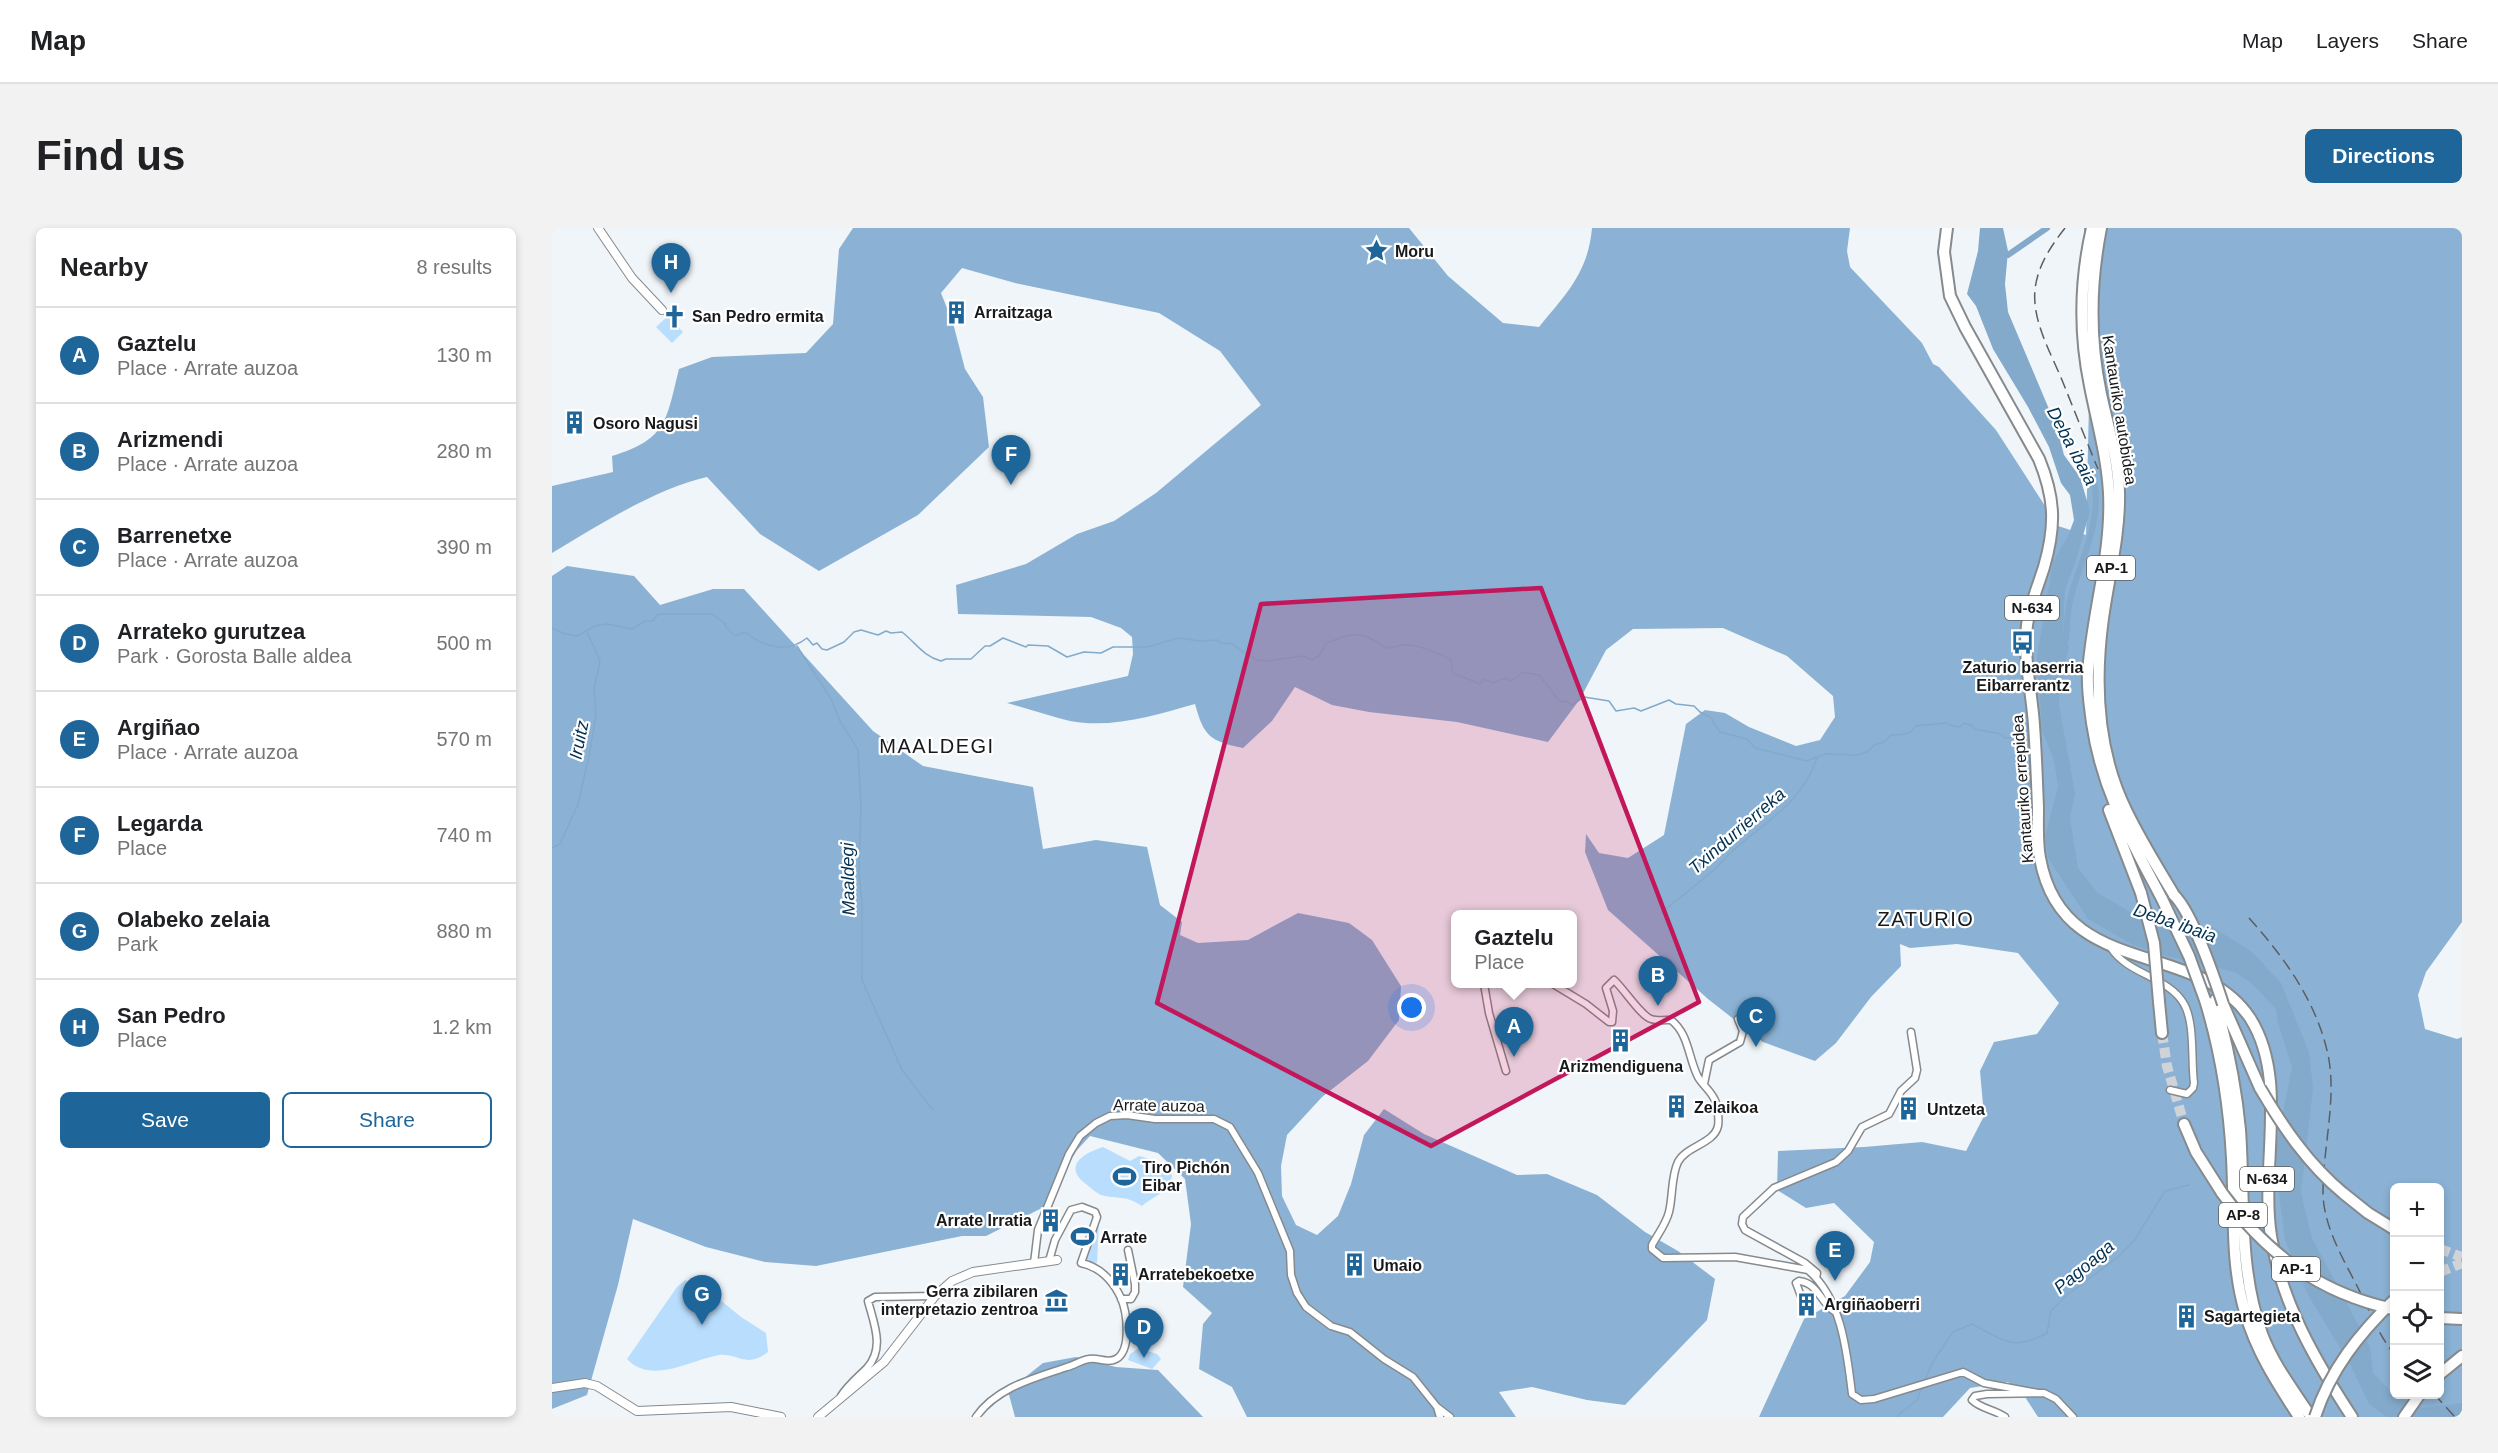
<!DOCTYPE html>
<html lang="en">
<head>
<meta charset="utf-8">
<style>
  :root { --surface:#fff; --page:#f2f2f2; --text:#202124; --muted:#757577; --line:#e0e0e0; --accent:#1e669a }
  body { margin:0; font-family:Arial,sans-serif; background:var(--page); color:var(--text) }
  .controls { position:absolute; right:18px; bottom:18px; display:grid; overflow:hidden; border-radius:9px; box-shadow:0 3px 9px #0003 }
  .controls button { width:54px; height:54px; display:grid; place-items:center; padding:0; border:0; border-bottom:2px solid var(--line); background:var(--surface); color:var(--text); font:30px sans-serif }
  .you { position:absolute; left:860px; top:780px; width:21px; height:21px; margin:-15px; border:4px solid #fff; border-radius:50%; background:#1a73e8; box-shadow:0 0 0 9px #1a73e833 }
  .badge { display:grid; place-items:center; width:39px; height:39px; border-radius:50%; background:var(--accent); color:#fff; font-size:20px; font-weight:700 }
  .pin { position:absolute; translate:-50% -50px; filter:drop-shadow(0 2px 3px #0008) }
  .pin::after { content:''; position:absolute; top:32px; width:21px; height:18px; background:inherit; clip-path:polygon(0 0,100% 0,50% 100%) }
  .popup { position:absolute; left:899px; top:682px; width:126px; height:78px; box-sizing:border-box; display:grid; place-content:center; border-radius:9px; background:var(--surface); filter:drop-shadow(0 2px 4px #0005); font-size:20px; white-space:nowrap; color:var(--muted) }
  .popup b { font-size:22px; color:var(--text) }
  .popup::after { content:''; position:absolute; left:50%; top:100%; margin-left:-12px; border:12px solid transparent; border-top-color:var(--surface) }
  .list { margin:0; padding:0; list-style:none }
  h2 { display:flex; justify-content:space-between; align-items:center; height:78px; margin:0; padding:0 24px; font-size:26px }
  h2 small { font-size:20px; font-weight:400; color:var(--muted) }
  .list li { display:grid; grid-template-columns:39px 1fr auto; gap:18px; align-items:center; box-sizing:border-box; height:96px; padding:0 24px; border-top:2px solid var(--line) }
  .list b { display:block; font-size:22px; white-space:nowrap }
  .list p { margin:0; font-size:20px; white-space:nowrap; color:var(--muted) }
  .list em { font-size:20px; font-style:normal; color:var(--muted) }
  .actions { display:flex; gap:12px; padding:18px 24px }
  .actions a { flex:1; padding:14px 0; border:2px solid var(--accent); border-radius:9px; text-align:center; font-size:21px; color:var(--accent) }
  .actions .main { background:var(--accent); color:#fff }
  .icon { flex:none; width:33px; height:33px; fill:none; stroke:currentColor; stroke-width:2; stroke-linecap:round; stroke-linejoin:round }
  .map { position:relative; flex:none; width:1910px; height:1189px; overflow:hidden; border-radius:9px }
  header { display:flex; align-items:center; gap:36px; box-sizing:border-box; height:84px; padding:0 30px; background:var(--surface); border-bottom:2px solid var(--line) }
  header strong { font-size:28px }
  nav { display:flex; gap:33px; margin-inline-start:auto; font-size:21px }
  .intro { display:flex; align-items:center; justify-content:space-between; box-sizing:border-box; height:144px; padding:0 36px }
  h1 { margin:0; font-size:42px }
  .button { padding:15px 27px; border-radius:9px; background:var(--accent); color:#fff; font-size:21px; font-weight:700 }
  main { display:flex; gap:36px; padding:0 36px }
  aside { flex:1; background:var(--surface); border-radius:9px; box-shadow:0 3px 9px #0003 }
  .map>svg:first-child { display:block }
</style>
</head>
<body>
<header>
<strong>Map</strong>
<nav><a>Map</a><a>Layers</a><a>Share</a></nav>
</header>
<div class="intro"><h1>Find us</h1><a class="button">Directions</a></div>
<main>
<aside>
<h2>Nearby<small>8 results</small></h2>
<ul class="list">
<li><span class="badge">A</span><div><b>Gaztelu</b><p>Place · Arrate auzoa</p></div><em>130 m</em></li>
<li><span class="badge">B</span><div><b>Arizmendi</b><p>Place · Arrate auzoa</p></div><em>280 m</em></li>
<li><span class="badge">C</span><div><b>Barrenetxe</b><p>Place · Arrate auzoa</p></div><em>390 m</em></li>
<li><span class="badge">D</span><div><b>Arrateko gurutzea</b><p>Park · Gorosta Balle aldea</p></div><em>500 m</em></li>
<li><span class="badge">E</span><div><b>Argiñao</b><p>Place · Arrate auzoa</p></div><em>570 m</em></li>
<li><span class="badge">F</span><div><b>Legarda</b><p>Place</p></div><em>740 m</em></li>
<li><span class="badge">G</span><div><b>Olabeko zelaia</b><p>Park</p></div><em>880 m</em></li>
<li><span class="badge">H</span><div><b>San Pedro</b><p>Place</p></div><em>1.2 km</em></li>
</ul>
<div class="actions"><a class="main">Save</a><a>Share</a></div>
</aside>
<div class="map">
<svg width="1910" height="1189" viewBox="0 0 1910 1189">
  <rect width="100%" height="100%" fill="#f0f5f9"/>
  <!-- green -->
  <path fill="#b8ddfd" d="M116 88 131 104 120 115 104 99Z
    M551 919 578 933 587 928C601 931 610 937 620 947 619 964 601 968 590 978 572 966 567 972 549 967 544 965 538 959 534 956 510 938 532 925 551 919Z
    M545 991H547L545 1035 534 1033Z
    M133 1052 161 1066 189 1089 214 1105 216 1124C194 1141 186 1125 167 1127 139 1132 99 1157 75 1131L125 1059Z
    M587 1120 605 1126 609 1131 600 1141 576 1132 578 1126Z"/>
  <!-- forest -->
  <path fill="#8bb2d4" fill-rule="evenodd" d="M301 0H857L896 48 951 95 987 99C1014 66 1036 45 1040 0H1298L1295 23 1298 39 1370 115 1381 136 1387 139 1444 202 1506 298 1534 307 1537 176 1532 0H1910V694L1874 744 1866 767 1873 801 1905 811 1910 809V1189H1486L1473 1169 1456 1154 1418 1160 1391 1189H1207L1252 1091 1293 1068 1318 1034 1322 1014 1282 975 1254 980 1225 962 1226 923 1312 919 1370 914 1414 923 1432 888 1428 843 1442 814 1485 806 1507 775 1466 725 1405 716 1358 720 1348 716 1349 738 1319 769 1284 815 1263 833 1211 814 1156 771 1056 682 1033 624 1034 606 1047 625 1076 630 1112 607 1134 496 1153 482 1173 485 1197 499 1244 518 1268 512 1283 489 1281 468 1235 428 1171 400 1081 401 1054 422 1028 471 996 514 905 494 817 484 780 477 743 459 720 493 691 520C658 513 652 509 643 476 604 487 560 501 518 493 497 488 476 481 455 475L576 448 581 426 580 409 569 400 539 389 406 386 404 357 474 336 525 306 562 293 604 265 709 177 668 123 607 85 463 55 410 40 389 65 401 95 413 141 431 169 437 219 366 287 267 343 208 306 155 249C105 260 45 298 0 325V258L61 244 60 228C116 211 114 192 127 141L160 129 254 125 281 96 287 21ZM1842 960H1888V1166H1842Z
    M15 338 82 348 108 377 161 361H192L321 503 371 538 481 559 491 621 544 612 595 619 608 677 630 694 628 707 646 715 696 712 746 685 797 695 820 712 849 758 847 792 816 833 770 869 735 907 729 938 730 968 744 997 765 1007 786 988 799 956 812 907 832 881 872 906 965 947 995 946 1045 967 1093 1004 1126 1023 1163 1051 1155 1092 1073 1177 1035 1172 980 1159 947 1164 964 1189H695L680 1159 647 1141 651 1096 660 1085 631 1059 639 996 633 951 606 925 538 908 525 922 490 980 434 1008H410L264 1038 213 1034 154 1019 81 991 66 1057 35 1167 0 1181V348Z
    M524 1129 564 1139 606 1142 651 1189H463L456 1163 491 1135Z"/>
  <!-- water -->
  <path fill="#83aacb" d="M1428 0H1451L1456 23 1453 56 1456 84 1505 200 1512 227 1528 249 1538 283 1523 336 1513 361 1511 403 1517 419 1508 459 1507 477 1523 565 1518 590 1526 640 1546 665 1603 699 1658 704 1659 698 1700 724 1729 755 1757 824 1761 860 1749 965 1760 1010 1818 1119 1821 1145 1841 1166 1871 1180 1910 1175V1189H1835L1817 1176 1799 1138 1756 1067 1733 1012 1726 958 1724 919 1740 839 1726 795 1724 781 1699 755 1683 744 1615 728 1581 717 1536 691 1496 630 1493 608 1506 559 1502 532 1490 503 1485 429 1501 334 1516 308 1522 292 1518 267 1509 255 1497 219 1476 179 1441 121 1424 78 1415 66 1426 23Z"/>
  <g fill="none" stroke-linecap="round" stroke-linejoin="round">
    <!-- stream -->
    <path stroke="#83aacb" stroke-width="1.5" d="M0 400 13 406 25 408 43 398 55 396 80 401 93 393H101L106 386H160L174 396 173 398 183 408 193 404C212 419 235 426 255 410L261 417 265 415 270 421 275 422 292 414 302 404 309 402 326 407 334 403 339 405 350 404C364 415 371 428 389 433L394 431H419L433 418H438L451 410 474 419 476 417 496 418 515 429 532 424 549 425 561 419H596L626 410 648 413 666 412 669 415 681 416C686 423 698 426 704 432L714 433 751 428 760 432 767 428 775 414C783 413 787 410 794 408 810 403 823 413 835 420 841 420 844 419 849 417 862 415 888 425 899 432L901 445 928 456 932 451 941 455 953 450 959 453 971 444 987 447 1008 474 1014 473 1020 477 1032 469 1057 473 1064 483 1082 480 1089 483 1117 472 1124 476 1142 478 1148 484 1158 489 1168 504 1195 511 1203 520 1255 533 1273 526 1306 527 1317 523 1322 517 1332 514 1339 507C1350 506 1357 508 1364 498L1395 495 1397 497 1408 499 1412 495 1421 498 1422 501 1449 506 1453 510 1476 508
      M245 418 279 471 288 493 306 522 309 578 307 643 310 676V752L350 842 381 882
      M0 620 8 616 26 576 37 528 44 487 42 461 48 433 35 404
      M1109 685C1127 670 1146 656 1163 641 1172 632 1180 622 1190 615 1222 588 1251 571 1265 530
      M1373 1152 1380 1135 1401 1104 1420 1096C1452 1112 1461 1124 1495 1105L1499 1083 1515 1067 1566 1029 1582 1013 1613 963 1637 957
      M1344 1189 1365 1172 1370 1159"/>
    <!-- canal -->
    <path stroke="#83aacb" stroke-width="6" d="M1456 27 1495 0
      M1514 411C1515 396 1515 380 1520 365 1530 329 1548 296 1543 258"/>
    <!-- motorway-tunnel -->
    <path stroke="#d0d4d8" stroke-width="10" stroke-dasharray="10 5" stroke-linecap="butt" d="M1610 805 1615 838 1632 896
      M1888 1021 1910 1029
      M1888 1044 1910 1035"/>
    <defs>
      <path id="minor" d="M1559 720C1575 746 1617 749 1632 776 1643 795 1639 833 1642 855L1641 860 1635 866 1618 862
        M932 756 937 785 954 843
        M1001 756 1034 776 1057 794H1060L1061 783 1054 760 1062 752C1072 761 1089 788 1099 791 1105 793 1113 792 1119 792 1137 806 1136 829 1146 849 1151 858 1161 864 1164 875 1166 880 1167 893 1166 898 1162 916 1134 918 1126 934 1119 948 1121 968 1117 984 1114 996 1106 1006 1100 1017V1021L1111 1030 1183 1029 1256 1042C1290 1071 1295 1125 1300 1166L1309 1172 1322 1171 1411 1144 1432 1155 1486 1165
        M1152 856 1157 832 1188 814 1191 803 1186 791
        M482 1035 486 1002 517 926 528 908 544 895 558 888 575 887 603 891H662L678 899 706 945 738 1023 739 1047 745 1065 754 1079 779 1098 798 1104 832 1131 861 1149 885 1179 898 1189
        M1264 1050 1265 1045 1253 1035 1193 1002 1190 996 1191 989 1222 960 1284 934 1296 923 1310 899 1337 886 1349 863 1363 850 1365 842 1359 804
        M1249 1068 1244 1055 1247 1053C1266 1055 1268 1074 1282 1083
        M569 1071H579L583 1064V1056L576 1022
        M289 1168C296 1157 306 1149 315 1140 333 1120 322 1096 316 1073L323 1069 383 1068
        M885 1179 888 1189
        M424 1189C445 1159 483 1150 515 1139 523 1137 529 1132 537 1131 546 1129 555 1136 564 1131 580 1122 575 1084 569 1070 561 1053 548 1039 529 1035L545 989 543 984 530 979 519 982 503 1012 497 1033
        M1453 1189C1442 1181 1429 1181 1420 1172L1423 1168 1435 1166 1492 1165 1504 1171 1521 1189"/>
      <path id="tertiary" d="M46 0 80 50 110 82
        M0 1160 33 1155 45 1158 85 1183 179 1179 229 1189
        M266 1189 332 1134 383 1068 400 1053 421 1044 505 1032"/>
      <path id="trunk" d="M1395 0 1392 24 1398 68 1413 99 1487 231C1503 270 1504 298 1492 339 1486 358 1478 377 1475 397 1471 430 1480 465 1482 497 1484 525 1485 553 1486 580 1486 597 1485 614 1488 630 1510 753 1645 710 1698 790 1737 851 1708 938 1719 1008 1729 1074 1764 1134 1800 1189"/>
      <path id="motorway" d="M1540 0C1528 52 1527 105 1538 158 1545 194 1555 228 1557 265 1560 326 1540 385 1536 445 1535 462 1538 479 1540 495 1550 563 1579 612 1610 671
        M1549 0C1538 56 1537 110 1549 166 1556 199 1566 230 1567 264 1568 306 1557 348 1551 390 1542 456 1545 524 1575 584 1589 613 1606 640 1622 667
        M1557 582 1589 665
        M1653 772C1669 824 1677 875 1680 930 1683 982 1678 1033 1693 1084 1704 1123 1725 1155 1747 1189
        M1663 772C1675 815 1684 858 1688 902 1693 971 1686 1040 1710 1106 1721 1136 1742 1163 1759 1189
        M1607 774 1610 805
        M1671 776 1708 860
        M1632 896 1644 924 1670 965
        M1791 965 1816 985 1842 1001
        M1888 1090 1910 1091
        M1888 1146 1910 1128
        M1852 1189 1868 1166"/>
    </defs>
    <!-- minor casing -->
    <use href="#minor" stroke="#868a8d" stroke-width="9"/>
    <!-- tertiary casing -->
    <use href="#tertiary" stroke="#868a8d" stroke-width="10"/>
    <!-- trunk casing -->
    <use href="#trunk" stroke="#868a8d" stroke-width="14"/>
    <!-- motorway casing -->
    <use href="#motorway" stroke="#868a8d" stroke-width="14"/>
    <!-- minor -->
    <use href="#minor" stroke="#fff" stroke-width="6"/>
    <!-- tertiary -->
    <use href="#tertiary" stroke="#fff" stroke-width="8"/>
    <!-- trunk -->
    <use href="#trunk" stroke="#fff" stroke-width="10"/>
    <!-- motorway -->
    <use href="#motorway" stroke="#fff" stroke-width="10"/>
    <!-- rail -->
    <path stroke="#5c5e61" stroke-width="1.5" stroke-dasharray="12 6" stroke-linecap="butt" d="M1513 0C1499 18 1486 37 1483 61 1480 93 1498 123 1510 152 1522 182 1534 212 1546 241
      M1697 690C1733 730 1767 777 1777 832 1784 875 1771 920 1771 964 1771 1000 1794 1035 1809 1066 1819 1086 1828 1109 1842 1126
      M1882 1166 1903 1189"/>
    <defs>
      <path id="motorway-bridge" d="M1589 665 1602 715 1607 774
        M1622 667C1641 686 1662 749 1671 776
        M1610 671 1637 728 1653 772
        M1708 860C1731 899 1756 936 1791 965
        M1670 965C1715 1026 1767 1065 1841 1081
        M1763 1189C1778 1142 1807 1106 1842 1072"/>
    </defs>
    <!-- motorway-bridge casing -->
    <use href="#motorway-bridge" stroke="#868a8d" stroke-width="14" stroke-linecap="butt"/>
    <!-- motorway-bridge -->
    <use href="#motorway-bridge" stroke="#fff" stroke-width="10"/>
  </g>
  <!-- marked area -->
  <path fill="#c2185b" fill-opacity="0.2" stroke="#c2185b" stroke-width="4.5" stroke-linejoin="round" d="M989 360 1147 774 879 918 605 775 709 376Z"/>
  <!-- icons -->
  <defs>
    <symbol id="sight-bare" viewBox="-9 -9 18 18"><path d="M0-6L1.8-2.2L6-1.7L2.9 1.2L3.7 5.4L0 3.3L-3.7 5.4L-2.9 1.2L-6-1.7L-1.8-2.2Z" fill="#1e669a" stroke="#fff" stroke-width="2.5" paint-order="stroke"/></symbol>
    <symbol id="building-bare" viewBox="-9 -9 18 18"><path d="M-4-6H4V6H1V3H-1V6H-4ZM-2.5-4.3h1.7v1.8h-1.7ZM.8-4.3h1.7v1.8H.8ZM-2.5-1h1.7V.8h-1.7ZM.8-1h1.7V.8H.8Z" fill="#1e669a" stroke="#fff" stroke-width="2.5" paint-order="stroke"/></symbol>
    <symbol id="church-bare" viewBox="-9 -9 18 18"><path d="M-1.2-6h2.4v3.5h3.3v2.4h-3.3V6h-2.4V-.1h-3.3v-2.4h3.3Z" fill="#1e669a" stroke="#fff" stroke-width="2.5" paint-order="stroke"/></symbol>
    <symbol id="bus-bare" viewBox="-9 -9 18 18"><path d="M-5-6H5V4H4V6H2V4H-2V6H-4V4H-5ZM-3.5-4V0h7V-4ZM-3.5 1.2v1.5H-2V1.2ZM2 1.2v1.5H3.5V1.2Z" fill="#1e669a" stroke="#fff" stroke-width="2.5" paint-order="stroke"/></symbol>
    <symbol id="stadium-bare" viewBox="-9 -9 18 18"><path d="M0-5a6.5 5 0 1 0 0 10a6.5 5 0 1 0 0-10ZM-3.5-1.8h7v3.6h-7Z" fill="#1e669a" stroke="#fff" stroke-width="2.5" paint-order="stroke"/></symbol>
    <symbol id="museum-bare" viewBox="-9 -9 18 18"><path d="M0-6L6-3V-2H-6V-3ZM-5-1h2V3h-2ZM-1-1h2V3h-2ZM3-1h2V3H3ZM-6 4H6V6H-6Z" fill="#1e669a" stroke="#fff" stroke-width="2.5" paint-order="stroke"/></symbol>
  </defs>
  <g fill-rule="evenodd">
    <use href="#sight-bare" x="808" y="6" width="33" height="33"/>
    <use href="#building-bare" x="388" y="68" width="33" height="33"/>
    <use href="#church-bare" x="106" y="72" width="33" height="33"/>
    <use href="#building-bare" x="6" y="178" width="33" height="33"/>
    <use href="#bus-bare" x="1454" y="398" width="33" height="33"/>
    <use href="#building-bare" x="1052" y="796" width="33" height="33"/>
    <use href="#building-bare" x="1108" y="862" width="33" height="33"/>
    <use href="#building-bare" x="1340" y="864" width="33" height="33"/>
    <use href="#stadium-bare" x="556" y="932" width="33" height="33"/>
    <use href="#building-bare" x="482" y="976" width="33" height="33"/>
    <use href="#stadium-bare" x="514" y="992" width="33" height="33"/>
    <use href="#building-bare" x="786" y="1020" width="33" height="33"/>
    <use href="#building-bare" x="552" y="1030" width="33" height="33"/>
    <use href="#museum-bare" x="488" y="1056" width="33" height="33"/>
    <use href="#building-bare" x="1238" y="1060" width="33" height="33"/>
    <use href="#building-bare" x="1618" y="1072" width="33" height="33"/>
  </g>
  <g text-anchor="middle" stroke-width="4.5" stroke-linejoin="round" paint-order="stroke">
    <!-- shield labels -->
    <g fill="#fff" stroke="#5d5e5f" stroke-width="1.5">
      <rect x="1535" y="328" width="48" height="24" rx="4.5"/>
      <rect x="1453" y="368" width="54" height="24" rx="4.5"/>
      <rect x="1688" y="939" width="54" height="24" rx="4.5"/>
      <rect x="1667" y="975" width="48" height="24" rx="4.5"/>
      <rect x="1720" y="1029" width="48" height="24" rx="4.5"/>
    </g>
    <g font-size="15" font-weight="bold" fill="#18191b">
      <text x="1559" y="345">AP-1</text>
      <text x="1480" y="385">N-634</text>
      <text x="1715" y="956">N-634</text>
      <text x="1691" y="992">AP-8</text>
      <text x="1744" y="1046">AP-1</text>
    </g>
    <!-- poi labels -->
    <g font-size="16" font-weight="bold" fill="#18191b" stroke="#fff" text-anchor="start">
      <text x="843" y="29">Moru</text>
      <text x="422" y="90">Arraitzaga</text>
      <text x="140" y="94">San Pedro ermita</text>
      <text x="41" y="201">Osoro Nagusi</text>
      <text x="1471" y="445" text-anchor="middle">Zaturio baserria<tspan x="1471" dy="18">Eibarrerantz</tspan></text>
      <text x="1069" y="844" text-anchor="middle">Arizmendiguena</text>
      <text x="1142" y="885">Zelaikoa</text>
      <text x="1375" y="887">Untzeta</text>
      <text x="590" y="945">Tiro Pichón<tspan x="590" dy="18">Eibar</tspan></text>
      <text x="480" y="998" text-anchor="end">Arrate Irratia</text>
      <text x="548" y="1015">Arrate</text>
      <text x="821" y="1043">Umaio</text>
      <text x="586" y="1052">Arratebekoetxe</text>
      <text x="486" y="1069" text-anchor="end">Gerra zibilaren<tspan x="486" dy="18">interpretazio zentroa</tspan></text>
      <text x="1272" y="1082">Argiñaoberri</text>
      <text x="1652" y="1094">Sagartegieta</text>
    </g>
    <!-- street labels -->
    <g font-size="16" fill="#18191b" stroke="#fff">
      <text transform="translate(1568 182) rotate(81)" y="6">Kantauriko autobidea</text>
      <text transform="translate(1470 561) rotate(-94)" y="6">Kantauriko errepidea</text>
      <text transform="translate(607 877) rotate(1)" y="6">Arrate auzoa</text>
    </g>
    <!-- water labels -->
    <g font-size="18" font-style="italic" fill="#023253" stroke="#fff">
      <text transform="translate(1520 218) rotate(62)" y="6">Deba ibaia</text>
      <text transform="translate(27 512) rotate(-79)" y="6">Iruitz</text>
      <text transform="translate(1185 603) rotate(-41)" y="6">Txindurrierreka</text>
      <text transform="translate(296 651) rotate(-91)" y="6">Maaldegi</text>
      <text transform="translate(1623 695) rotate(19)" y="6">Deba ibaia</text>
      <text transform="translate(1532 1039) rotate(-40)" y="6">Pagoaga</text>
    </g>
    <!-- quarter labels -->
    <g font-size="20" letter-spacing="1.5" fill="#18191b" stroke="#fff">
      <text x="385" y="525">MAALDEGI</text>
      <text x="1374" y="698">ZATURIO</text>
    </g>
  </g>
</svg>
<div class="controls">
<button>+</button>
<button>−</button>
<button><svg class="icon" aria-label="locate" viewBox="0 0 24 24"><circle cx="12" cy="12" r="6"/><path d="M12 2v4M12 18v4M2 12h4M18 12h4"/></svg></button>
<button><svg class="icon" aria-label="layers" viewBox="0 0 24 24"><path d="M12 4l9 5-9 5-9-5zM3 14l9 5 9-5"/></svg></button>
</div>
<div class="you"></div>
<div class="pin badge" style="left:962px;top:829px">A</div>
<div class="popup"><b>Gaztelu</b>Place</div>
<div class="pin badge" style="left:1106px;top:778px">B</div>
<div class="pin badge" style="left:1204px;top:819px">C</div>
<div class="pin badge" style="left:592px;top:1130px">D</div>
<div class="pin badge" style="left:1283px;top:1053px">E</div>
<div class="pin badge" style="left:459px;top:257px">F</div>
<div class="pin badge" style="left:150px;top:1097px">G</div>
<div class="pin badge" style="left:119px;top:65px">H</div>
</div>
</main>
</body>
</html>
